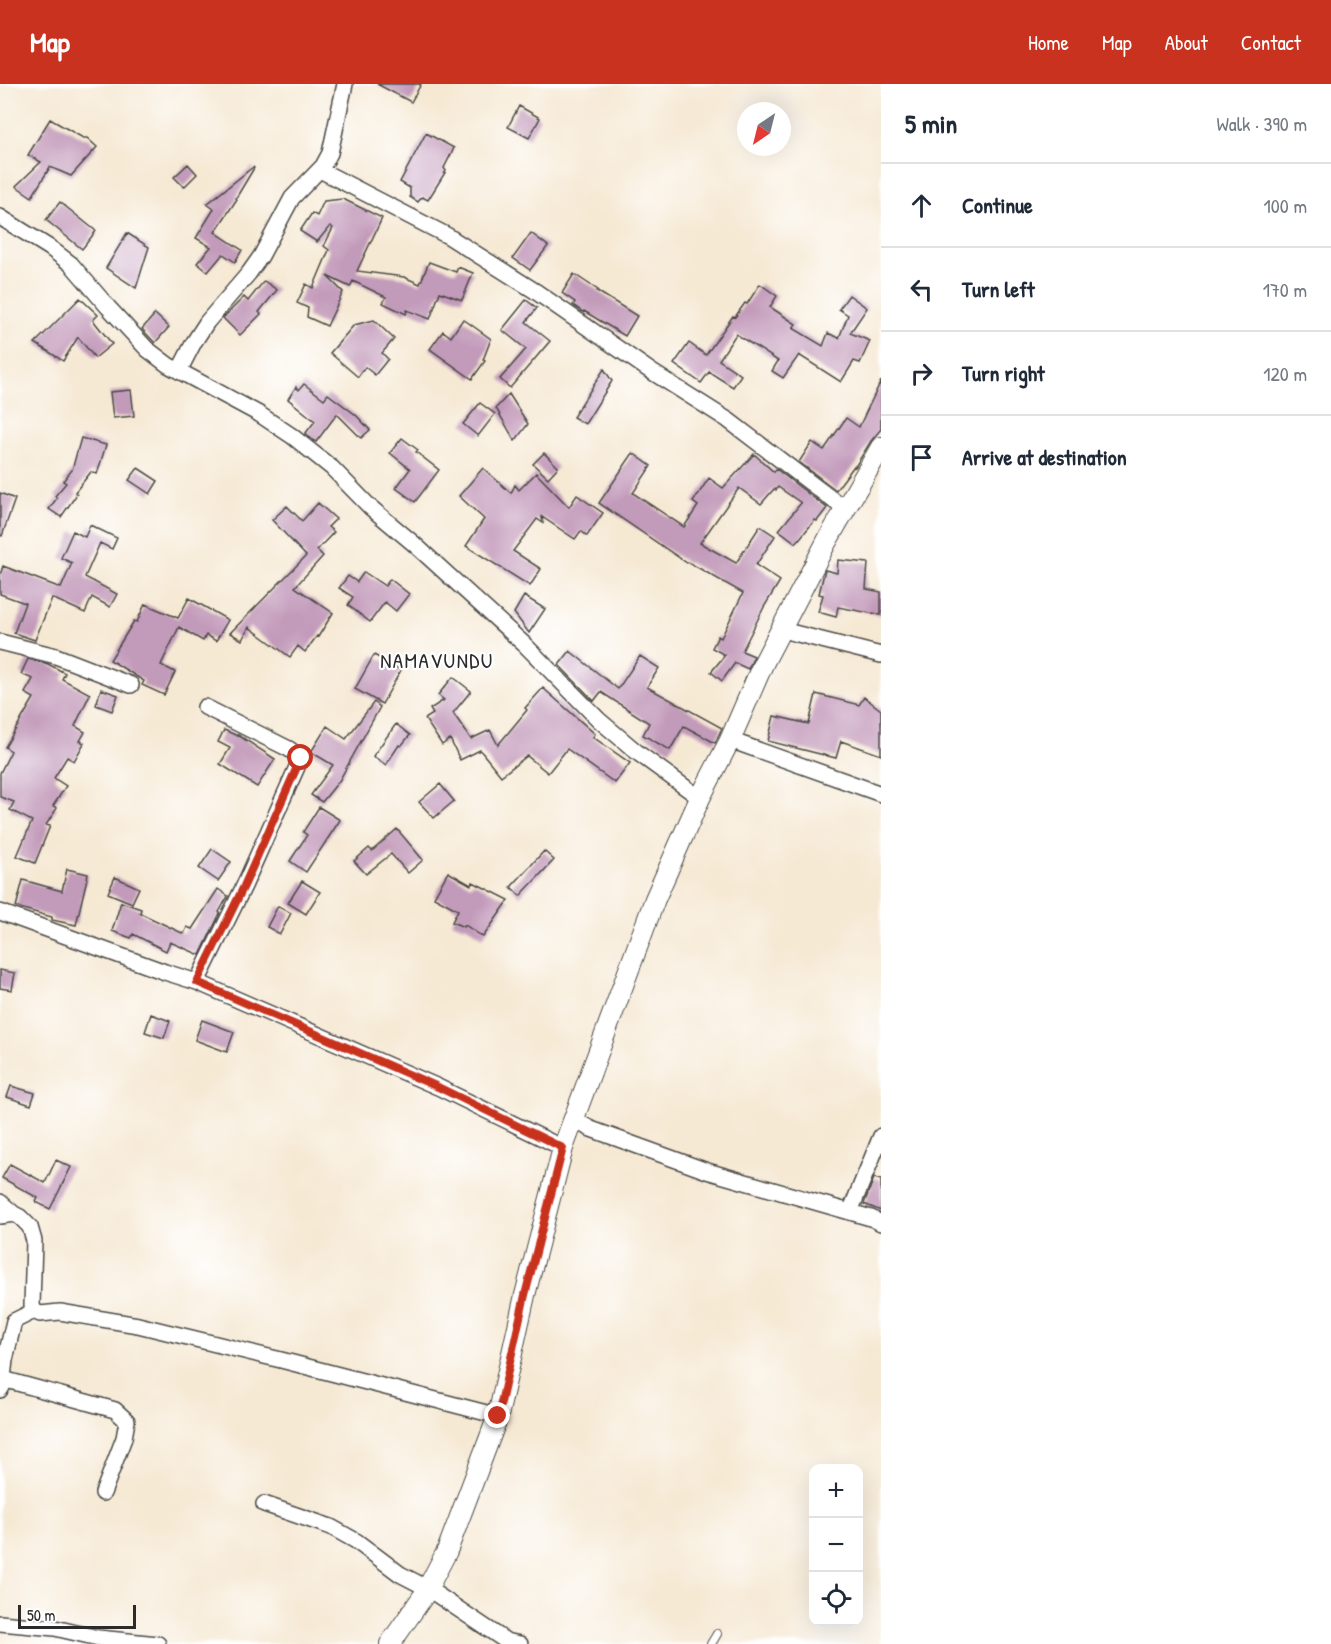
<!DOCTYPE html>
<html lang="en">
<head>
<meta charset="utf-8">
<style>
  :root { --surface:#fff; --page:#f2f2f3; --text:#1f2937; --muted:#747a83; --line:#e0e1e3; --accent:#c8321e }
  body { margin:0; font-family:"Patrick Hand",sans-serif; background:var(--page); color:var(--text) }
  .controls { position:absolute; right:18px; bottom:18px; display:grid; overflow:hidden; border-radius:12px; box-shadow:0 6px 24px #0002 }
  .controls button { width:54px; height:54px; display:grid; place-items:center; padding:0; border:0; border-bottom:2px solid var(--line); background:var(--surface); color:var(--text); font:30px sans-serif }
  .compass { position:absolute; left:737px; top:18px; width:54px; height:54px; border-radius:50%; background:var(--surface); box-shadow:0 6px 24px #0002; rotate:215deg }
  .scale { position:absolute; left:18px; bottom:15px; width:118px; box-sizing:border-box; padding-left:6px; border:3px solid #2b2b2b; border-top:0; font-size:16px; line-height:21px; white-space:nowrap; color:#2b2b2b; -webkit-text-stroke:4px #fff; paint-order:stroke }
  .stop { position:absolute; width:18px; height:18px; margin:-14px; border:4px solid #c8321e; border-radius:50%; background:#fff }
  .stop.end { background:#c8321e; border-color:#fff; box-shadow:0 2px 6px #0008 }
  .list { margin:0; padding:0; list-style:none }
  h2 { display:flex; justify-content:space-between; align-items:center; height:78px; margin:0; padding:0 24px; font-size:26px }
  h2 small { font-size:20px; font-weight:400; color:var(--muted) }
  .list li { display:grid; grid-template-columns:39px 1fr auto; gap:18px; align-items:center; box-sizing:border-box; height:84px; padding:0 24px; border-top:2px solid var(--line) }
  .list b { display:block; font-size:22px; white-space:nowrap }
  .list em { font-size:20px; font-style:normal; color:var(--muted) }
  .icon { flex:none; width:33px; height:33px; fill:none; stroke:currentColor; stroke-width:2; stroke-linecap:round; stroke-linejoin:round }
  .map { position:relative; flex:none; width:881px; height:1560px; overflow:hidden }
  header { display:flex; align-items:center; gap:36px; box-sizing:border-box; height:84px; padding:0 30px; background:var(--accent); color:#fff }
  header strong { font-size:28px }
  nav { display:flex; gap:33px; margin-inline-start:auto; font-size:21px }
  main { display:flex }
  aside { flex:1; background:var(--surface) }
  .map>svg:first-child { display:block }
</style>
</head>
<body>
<header>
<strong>Map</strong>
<nav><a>Home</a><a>Map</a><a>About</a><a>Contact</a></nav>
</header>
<main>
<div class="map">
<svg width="881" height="1560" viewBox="0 0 881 1560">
  <rect width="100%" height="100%" fill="#fff"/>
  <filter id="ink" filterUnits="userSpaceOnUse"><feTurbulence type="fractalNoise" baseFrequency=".0167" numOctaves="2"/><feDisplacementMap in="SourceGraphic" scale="12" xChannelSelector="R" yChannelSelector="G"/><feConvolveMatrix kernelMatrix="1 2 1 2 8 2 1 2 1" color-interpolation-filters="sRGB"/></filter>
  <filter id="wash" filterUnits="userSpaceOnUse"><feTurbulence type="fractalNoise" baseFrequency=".008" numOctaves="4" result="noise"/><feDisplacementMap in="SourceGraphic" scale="24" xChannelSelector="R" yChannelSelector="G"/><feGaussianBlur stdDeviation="1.35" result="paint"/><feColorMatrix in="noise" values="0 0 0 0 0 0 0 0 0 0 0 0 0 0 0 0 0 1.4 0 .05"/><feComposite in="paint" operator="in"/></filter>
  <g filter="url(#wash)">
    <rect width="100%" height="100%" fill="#f6e9d4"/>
    <g id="blocks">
      <!-- building -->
      <path fill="#c29aba" d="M377 0H421L411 18Z
        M519 22 540 34 529 54 508 43Z
        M50 35 83 54H87L97 63 71 92 50 83 32 113 16 102 41 78 28 71Z
        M426 49 454 64 444 84 446 87 428 116 422 113 418 118 410 113V104L400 98Z
        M188 80 197 90 184 103 174 93Z
        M253 83 254 84 236 114 237 115 215 148 242 166 235 178 223 170 208 188 197 179 211 163 196 154 214 125 207 120Z
        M343 115 382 134 357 187 404 193 420 200 429 178 456 188 458 183 473 189 462 216 440 208 430 235 407 226 406 230 383 219 386 213 353 197 350 203 327 192 343 208 327 242 307 233 308 224 297 219 306 200 313 204 329 166 324 162 333 144 330 142 317 158 300 147 312 129 317 132 324 117Z
        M60 118 96 147 82 165 46 136Z
        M127 149 149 163 136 204 106 184Z
        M531 149 548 162 530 186 513 174Z
        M574 190 598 206 597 207 637 232 625 252 584 227 583 228 573 221 575 218 562 209Z
        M264 197 277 206 259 228 261 230 240 251 223 234 244 213 248 217Z
        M760 200 777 212 770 223 796 240 793 244 823 262 828 249 839 254 848 231 839 225 849 211 867 224 850 249 870 257 860 279 854 277 841 298 799 271 783 294 772 287 778 277 736 250 719 276 741 291 733 303 709 288 701 299 674 280 689 259 706 271 733 232 735 233 745 219 747 220Z
        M80 214 98 231 93 236 112 260 95 274 78 253 63 277 35 259Z
        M526 216 537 224 526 238 550 257 510 304 500 295 526 265 502 246Z
        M155 230 169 243 155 259 142 245Z
        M463 235 491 255 483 276 485 277 472 295 430 265 443 247 451 253Z
        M374 236 394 255 382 269 388 275 375 291 365 283 358 293 330 269 354 241Z
        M604 285 612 297 585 340 573 333Z
        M881 297V345L871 357 855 383 854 382 836 406 799 378 812 358 824 366 846 334 859 343Z
        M304 300 324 315 328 310 356 331 370 346 361 354 337 330 316 358 305 350 315 337 288 315 296 303 299 306Z
        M131 306 134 332 113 334 110 308Z
        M509 310 528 340 515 357 496 324Z
        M480 319 495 330 478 352 463 340Z
        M81 354 106 361 97 390 91 388 75 408 77 410 61 433 49 425 57 414 55 412 66 399 63 397 72 386Z
        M402 354 418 366 416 368 439 386 415 418 396 404 410 385 390 369Z
        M544 369 558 383 548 394 533 380Z
        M633 369 651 382 633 409 684 443 698 422 693 418 709 394 723 404 754 370 774 388 776 385 827 424 817 437 815 436 796 459 779 446 801 419 778 403 776 406 774 405 761 420 739 404 700 459 736 479 760 442 775 452 756 481 780 497 764 523 742 567 754 572 748 585 735 579 722 597 711 588 725 571 712 564 718 552 721 554 743 509 688 478 687 479 599 419Z
        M138 384 158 397 150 410 129 396Z
        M483 384 511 409 515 401 519 406 536 389 569 423 577 411 603 429 587 452 581 447 575 455 542 433 543 439 537 435 513 467 541 485 530 502 466 462 484 435 459 412Z
        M0 409 15 415 2 452 0 451Z
        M318 419 336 435 328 443 334 448 317 466 323 472 295 503 333 529 318 553 317 552 305 568 298 562 290 573 249 543 242 556 230 549 306 472 272 436 287 422 302 437Z
        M90 441 117 454 112 465 100 459 85 493 117 510 110 523 92 513 85 529 52 514 35 556 14 549 25 519 0 510V491L3 482 61 504 72 479 61 474 73 447 85 453Z
        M838 476 868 479 866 505 881 508V531L838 523 836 533 818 528 823 511 819 510 824 489 825 486 837 489Z
        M364 488 385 502 390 495 409 510 396 527 385 518 370 538 348 521 353 513 339 504 348 492 357 498Z
        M524 512 545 525 529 549 514 529Z
        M189 514 228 536 216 557 206 551 203 557 179 543 161 581 175 588 164 611 142 601 144 597 110 576 134 537 137 538 145 520 178 534Z
        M570 567 618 605 640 572 659 584 647 603 722 644 715 659 684 642 670 666 643 651 649 639 601 608 594 617 559 581Z
        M374 571 401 586 382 620 355 605Z
        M28 575 48 580 65 589 62 595 90 610 75 642 85 648 80 657 84 659 74 677 67 673 54 694 66 702 53 722 57 724 46 741 50 742 35 779 17 772 32 737 10 726 14 718 0 713V689L11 667 5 663 34 614 25 609 33 595 21 590Z
        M453 593 471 607 453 629 471 655 490 646 498 661 527 626 525 624 543 604 595 650 593 653 630 679 615 699 567 665 548 689 527 672 501 692 480 666 460 676 450 655 442 661 425 635 433 630 430 625 444 616 438 611Z
        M101 605 118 611 112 627 96 621Z
        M816 610 859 621 864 613 881 626V671L841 657 836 674 768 657 774 632 809 640Z
        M374 618 380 623 339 697 322 718 311 711 333 681 311 668 327 642 346 655Z
        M396 640 410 651 401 662 399 661 386 681 373 672Z
        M224 646 238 652V651L275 675 257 703 220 680 230 664 218 658Z
        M440 700 454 717 434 734 419 718Z
        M319 723 340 736 306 788 290 777 307 751 303 748Z
        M397 745 423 776 408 789 391 770 366 790 354 777 369 764 372 767Z
        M212 765 231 778 218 797 199 784Z
        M544 767 554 776 520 812 511 803Z
        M67 785 88 790 76 841 52 836V833L16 823 23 796 62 807Z
        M448 788 471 801 473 798 509 816 483 853 465 841 464 843 452 838 458 826 434 813Z
        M115 793 139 804 132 819 108 809Z
        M302 797 320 808 306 830 288 819Z
        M218 805 228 812 219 828 220 829 200 871 170 858 166 867 133 850 131 854 112 847 121 818 141 825 140 829 184 850 187 843 192 845Z
        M278 822 291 829 280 850 267 843Z
        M0 886 15 889 12 906 0 904Z
        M151 930 170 937 164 954 145 948Z
        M202 936 234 948 227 968 195 956Z
        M11 1002 35 1009 31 1021 7 1013Z
        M56 1076 71 1083 50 1125 36 1118 38 1114 2 1094 10 1080 45 1099Z
        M874 1094 881 1096V1127L864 1120Z"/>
    </g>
  </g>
  <g filter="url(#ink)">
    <use href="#blocks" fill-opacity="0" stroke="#494844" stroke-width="1.5"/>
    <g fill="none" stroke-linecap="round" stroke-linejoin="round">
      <defs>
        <path id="lane" d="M711 1560 717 1550"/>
        <path id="street" d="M320 86 448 152 535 207 649 286 728 336 846 426
          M0 133 50 164 71 180 108 223 147 265 168 281 259 330 292 352 332 384 370 423 413 459 525 561 599 636 638 669 700 714
          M179 287 194 258 207 238 249 189 261 172 292 114 323 82 330 69 345 0
          M782 546 881 571
          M0 558 56 572 131 601
          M730 656 881 710
          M0 828 165 888 197 898 438 1003 563 1064
          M197 898 244 802 301 674 289 665 205 623
          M574 1036 591 1045 707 1087 871 1134 881 1139
          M0 1118 14 1130
          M850 1128 881 1052
          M0 1132 14 1130 20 1133 30 1143 34 1157 32 1221 34 1227 40 1230 60 1228 138 1241 281 1276 498 1332
          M3 1295 115 1326 127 1337 124 1354 103 1409
          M0 1306 2 1303 5 1276 14 1237 34 1227
          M264 1420 331 1443 356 1457 400 1490 427 1504 506 1557 520 1560
          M0 1539 55 1544 98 1554 158 1560"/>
        <path id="secondary" d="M390 1560 424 1511 447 1467 498 1332 525 1211 563 1064 655 815 700 714 730 656 763 580 827 457 881 363"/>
      </defs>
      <!-- lane casing -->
      <use href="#lane" stroke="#494844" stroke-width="10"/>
      <!-- street casing -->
      <use href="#street" stroke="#494844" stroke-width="18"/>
      <!-- secondary casing -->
      <use href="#secondary" stroke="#494844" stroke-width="22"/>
      <!-- lane -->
      <use href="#lane" stroke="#fff" stroke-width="8"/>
      <!-- street -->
      <use href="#street" stroke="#fff" stroke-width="15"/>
      <!-- secondary -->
      <use href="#secondary" stroke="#fff" stroke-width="20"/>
    </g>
  </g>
  <g fill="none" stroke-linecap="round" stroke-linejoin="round" filter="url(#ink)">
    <!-- route -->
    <path stroke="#c8321e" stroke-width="8" d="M301 674 244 802 197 898 438 1003 563 1064 525 1211 498 1332"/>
  </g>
  <g text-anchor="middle" stroke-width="4.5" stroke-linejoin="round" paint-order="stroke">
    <!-- quarter labels -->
    <g font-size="21" letter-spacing="1.5" fill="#2b2b2b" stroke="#fff">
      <text x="437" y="584">NAMAVUNDU</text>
    </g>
  </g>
</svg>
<div class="controls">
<button>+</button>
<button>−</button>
<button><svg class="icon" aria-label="locate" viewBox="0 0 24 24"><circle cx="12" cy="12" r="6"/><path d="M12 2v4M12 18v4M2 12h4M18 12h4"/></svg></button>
</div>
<svg class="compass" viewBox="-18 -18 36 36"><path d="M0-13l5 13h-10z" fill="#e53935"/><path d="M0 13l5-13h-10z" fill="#747a83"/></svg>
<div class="scale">50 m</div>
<div class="stop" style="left:301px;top:674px"></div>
<div class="stop end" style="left:498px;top:1332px"></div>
</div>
<aside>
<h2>5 min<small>Walk · 390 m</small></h2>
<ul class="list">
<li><svg class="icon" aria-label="ahead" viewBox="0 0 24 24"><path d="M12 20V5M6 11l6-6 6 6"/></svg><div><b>Continue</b></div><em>100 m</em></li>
<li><svg class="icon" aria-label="left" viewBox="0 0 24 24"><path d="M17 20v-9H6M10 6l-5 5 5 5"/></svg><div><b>Turn left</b></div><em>170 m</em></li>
<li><svg class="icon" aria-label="right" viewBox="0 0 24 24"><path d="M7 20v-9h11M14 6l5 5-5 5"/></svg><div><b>Turn right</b></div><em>120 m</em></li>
<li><svg class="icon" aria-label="arrive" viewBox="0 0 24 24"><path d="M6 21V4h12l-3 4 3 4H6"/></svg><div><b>Arrive at destination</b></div></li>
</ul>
</aside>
</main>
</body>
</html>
